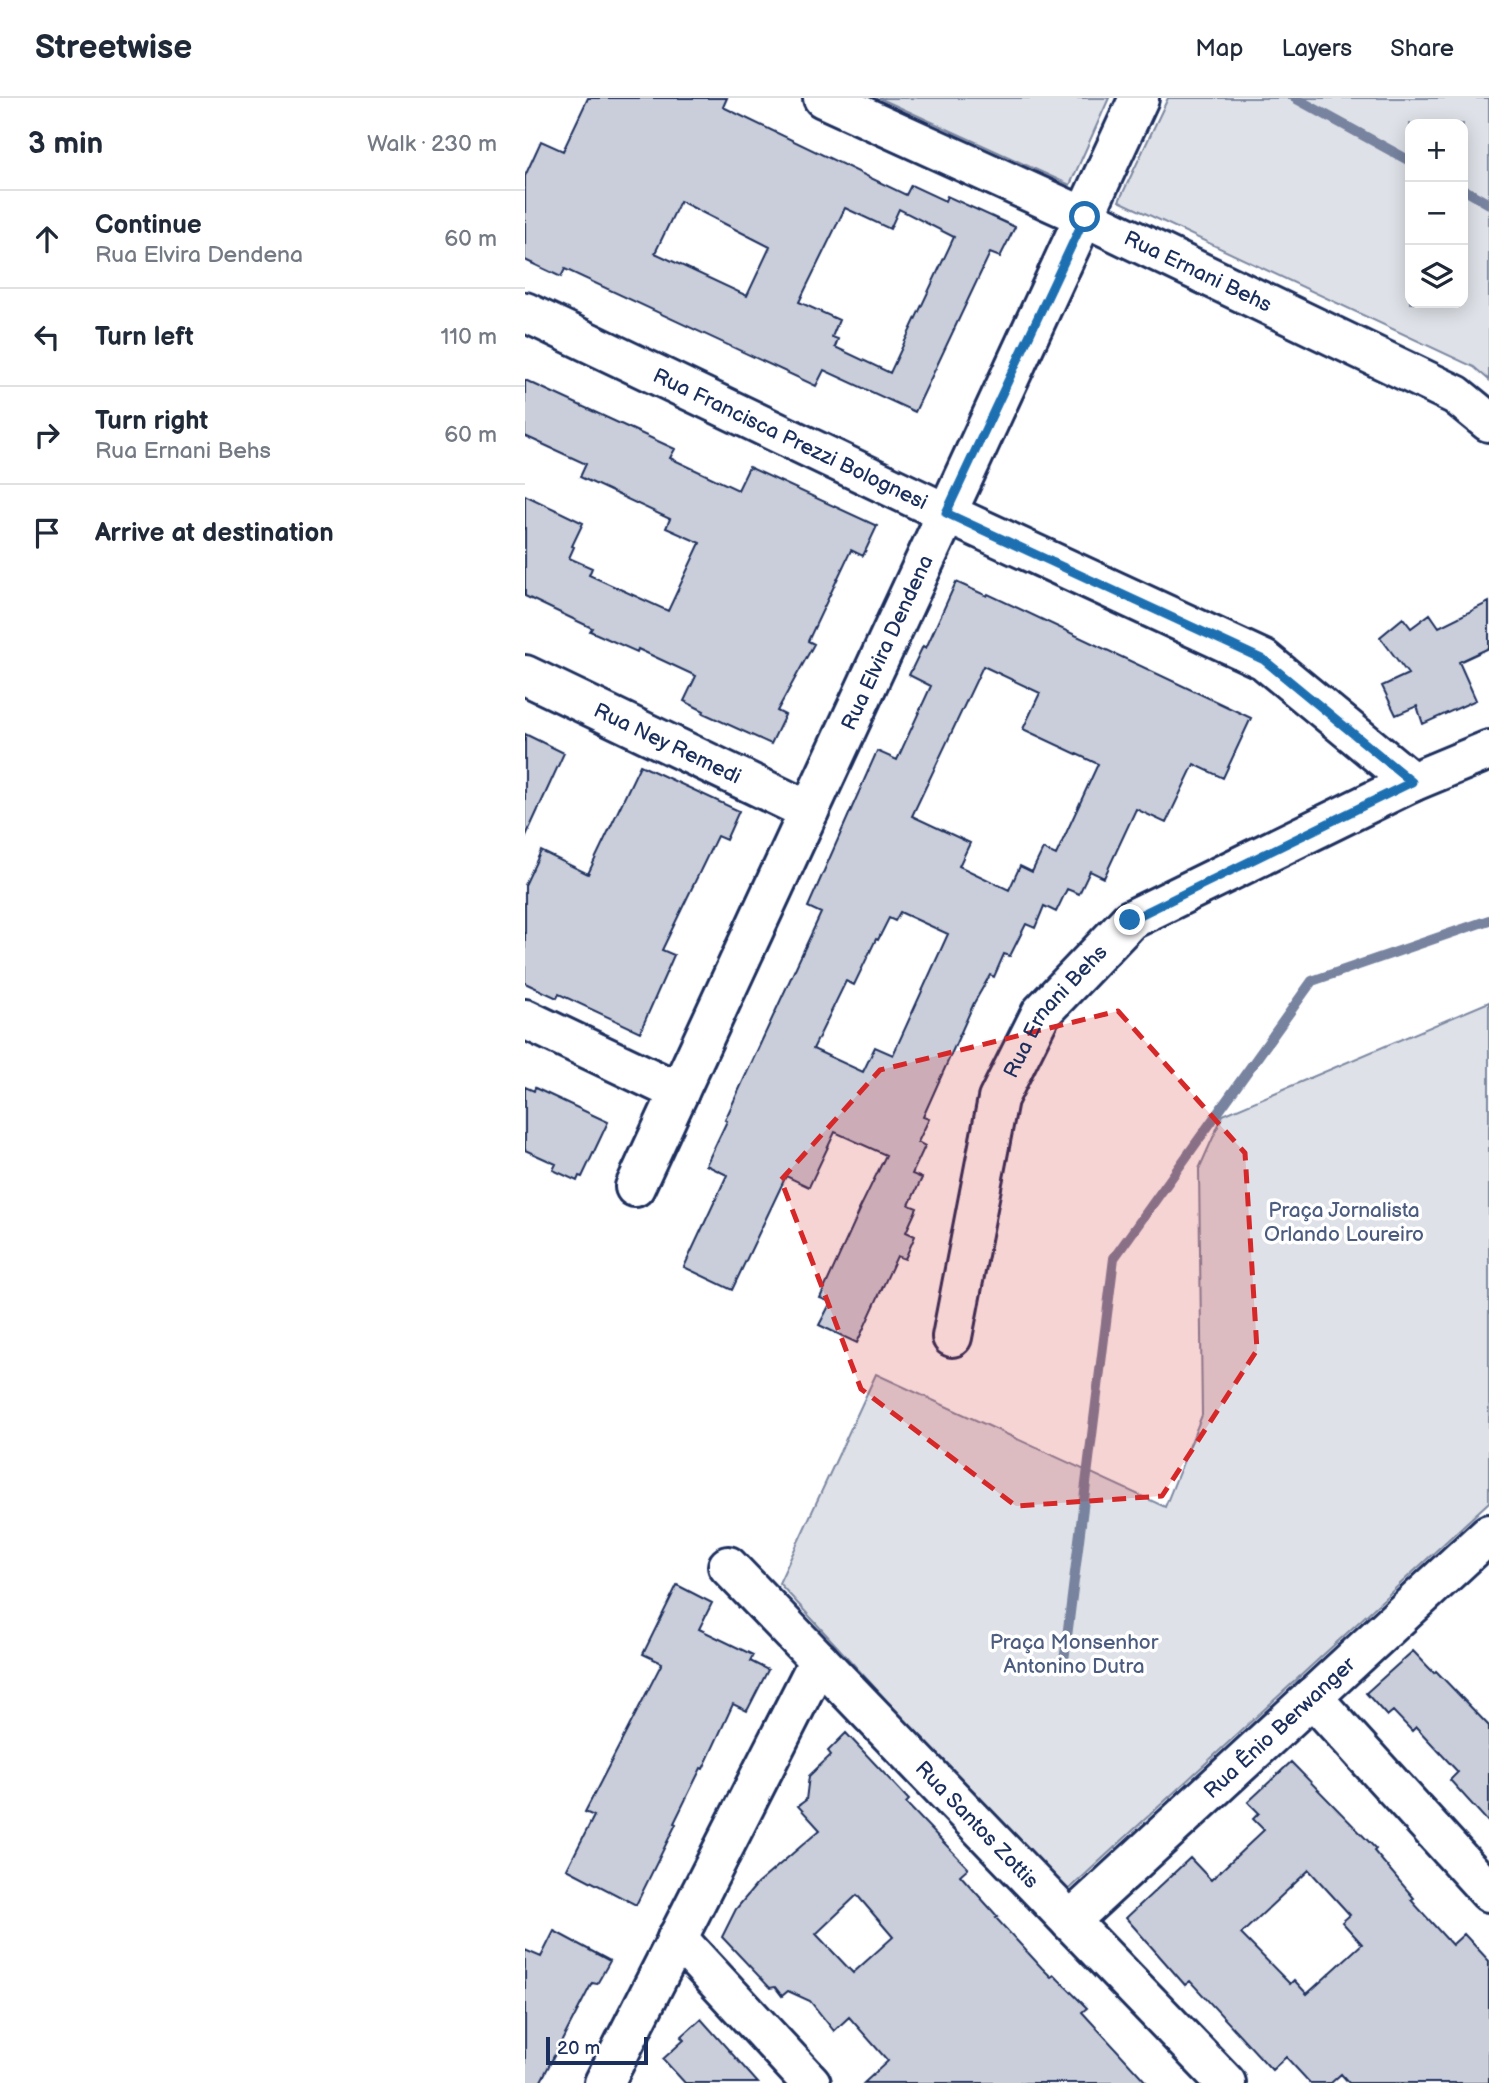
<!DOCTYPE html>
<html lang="en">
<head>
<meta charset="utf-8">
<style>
  :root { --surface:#fff; --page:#f6f6f7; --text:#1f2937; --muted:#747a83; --line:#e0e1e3 }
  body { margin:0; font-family:"Balsamiq Sans",sans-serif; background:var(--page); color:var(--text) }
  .controls { position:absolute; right:21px; top:21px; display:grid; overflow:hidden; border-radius:14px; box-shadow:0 4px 18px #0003 }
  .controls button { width:63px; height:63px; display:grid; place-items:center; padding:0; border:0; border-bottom:2px solid var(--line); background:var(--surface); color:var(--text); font:35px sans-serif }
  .scale { position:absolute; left:21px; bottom:18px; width:102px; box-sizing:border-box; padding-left:7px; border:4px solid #1b2f5e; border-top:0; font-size:19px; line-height:24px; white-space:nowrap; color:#1b2f5e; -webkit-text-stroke:5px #fff; paint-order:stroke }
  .stop { position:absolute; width:21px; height:21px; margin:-16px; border:5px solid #1f6fb2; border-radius:50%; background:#fff }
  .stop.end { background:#1f6fb2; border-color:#fff; box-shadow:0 2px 7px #0008 }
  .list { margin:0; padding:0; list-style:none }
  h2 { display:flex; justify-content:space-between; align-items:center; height:91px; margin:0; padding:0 28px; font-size:30px }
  h2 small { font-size:23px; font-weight:400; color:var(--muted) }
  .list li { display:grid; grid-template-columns:46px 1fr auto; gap:21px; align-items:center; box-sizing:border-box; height:98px; padding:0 28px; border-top:2px solid var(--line) }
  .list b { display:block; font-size:26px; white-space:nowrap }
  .list p { margin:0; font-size:23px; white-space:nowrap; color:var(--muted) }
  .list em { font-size:23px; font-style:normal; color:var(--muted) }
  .icon { flex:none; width:38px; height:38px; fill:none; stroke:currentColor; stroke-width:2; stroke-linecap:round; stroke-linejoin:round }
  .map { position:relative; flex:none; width:964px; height:1985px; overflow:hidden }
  header { display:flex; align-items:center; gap:42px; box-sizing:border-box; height:98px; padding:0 35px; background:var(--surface); border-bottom:2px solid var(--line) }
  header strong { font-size:33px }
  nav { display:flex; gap:38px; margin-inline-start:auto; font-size:24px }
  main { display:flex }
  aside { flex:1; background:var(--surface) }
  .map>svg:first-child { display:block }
</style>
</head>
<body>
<header>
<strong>Streetwise</strong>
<nav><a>Map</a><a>Layers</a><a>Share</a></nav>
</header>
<main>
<aside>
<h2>3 min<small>Walk · 230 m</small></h2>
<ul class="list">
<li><svg class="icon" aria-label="ahead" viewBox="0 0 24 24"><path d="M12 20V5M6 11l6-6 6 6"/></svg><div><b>Continue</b><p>Rua Elvira Dendena</p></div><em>60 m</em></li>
<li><svg class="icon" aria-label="left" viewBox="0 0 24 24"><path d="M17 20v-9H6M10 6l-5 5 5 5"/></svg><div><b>Turn left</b></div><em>110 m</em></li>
<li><svg class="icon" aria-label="right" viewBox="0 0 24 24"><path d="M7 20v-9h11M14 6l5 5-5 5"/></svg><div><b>Turn right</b><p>Rua Ernani Behs</p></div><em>60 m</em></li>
<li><svg class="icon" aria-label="arrive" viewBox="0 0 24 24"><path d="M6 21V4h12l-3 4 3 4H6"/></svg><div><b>Arrive at destination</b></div></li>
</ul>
</aside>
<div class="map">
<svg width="964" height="1985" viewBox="0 0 964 1985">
  <rect width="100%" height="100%" fill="#fff"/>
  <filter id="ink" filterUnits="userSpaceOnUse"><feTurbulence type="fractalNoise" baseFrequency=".0143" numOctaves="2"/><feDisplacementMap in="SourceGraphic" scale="14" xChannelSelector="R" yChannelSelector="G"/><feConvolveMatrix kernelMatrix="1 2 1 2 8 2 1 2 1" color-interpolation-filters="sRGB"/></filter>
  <g filter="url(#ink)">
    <!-- green -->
    <path fill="#dee1e7" stroke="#7c88a2" stroke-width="2" fill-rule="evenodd" d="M354 0H584L545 87Z
      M643 0H964V282L949 269 594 103ZM885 26H938V205H885Z
      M964 904V1404L539 1796 254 1485 351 1276 640 1409 677 1317 674 1071 698 1017Z"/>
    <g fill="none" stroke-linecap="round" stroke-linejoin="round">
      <!-- stream -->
      <path stroke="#77839f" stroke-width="10" d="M770 0 885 63
        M938 91 964 106
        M539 1563 589 1160 787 883 964 822"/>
    </g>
    <!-- building -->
    <path fill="#caceda" stroke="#1b2f5e" stroke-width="2" fill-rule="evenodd" d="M63 0H202L198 9 381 97 386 87 420 103 422 98 490 129 475 159 465 155 390 314 299 272 291 288 40 171 36 179 0 162V78L16 43 38 53ZM155 103 245 149 222 198 130 155ZM320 110 365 131 374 111 429 139 365 275 310 249 313 241 307 239 314 222 274 204Z
      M0 282 150 351 145 360 213 392 224 369 352 428 338 458 326 452 283 543 289 546 252 613 260 617 246 646 178 615 179 613 159 603 171 578 113 551 112 554 65 533 67 530 0 498V397L58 425 47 448 49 449 44 460 67 470 64 477 143 513 175 445 141 430 145 421 55 379 61 366 0 338Z
      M431 484 462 498 463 496 726 620 698 680 669 666 641 725 611 711 579 780 565 773 554 796 542 791 531 814 519 808 510 830 501 826 485 858 479 856 469 879 465 877 449 905 398 1019 404 1021 393 1044 400 1048 387 1076 397 1080 384 1107 392 1110 381 1134 390 1138 380 1161 372 1158 332 1245 294 1227 306 1204 295 1200 335 1112H334L361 1057 310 1034 284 1089 261 1078 207 1192 159 1169 202 1077 181 1067 202 1023 200 1022 296 815 283 809 352 653 372 662 406 588 384 577 398 548 401 550ZM458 568 515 595 498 631 573 666 531 757 518 751 507 774 495 768 484 792 434 768 445 745 387 718ZM375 814 423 836 368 957 350 949 338 974 288 951 321 883 329 887 351 841 353 842 364 820 370 823Z
      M964 504V550L934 564 951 602 898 626 892 608 871 617 857 588 883 576 855 539 878 520 886 530 905 516 914 529Z
      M0 636 39 655 0 740Z
      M115 667 214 713 201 742 192 738 137 852 149 857 115 934 34 896 32 900 0 885V787L16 753 63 776Z
      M0 989 9 993 10 990 83 1024 57 1079 54 1078 52 1083 28 1072 31 1066 0 1052Z
      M152 1487 187 1505 174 1531 228 1557 225 1563 243 1572 222 1613 208 1606 178 1671 176 1670 149 1725 151 1726 111 1807 42 1771 69 1718 60 1714 137 1565 118 1556Z
      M888 1553 909 1575 911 1573 964 1628V1725L925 1682 933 1674 891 1629 887 1633 868 1613 862 1618 841 1595Z
      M321 1635 384 1702 381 1705 443 1770 435 1777 473 1819 471 1820 517 1870 526 1879 529 1877 562 1910 557 1914 622 1985H339L363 1963 324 1919 309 1933 285 1903 263 1893 257 1898 250 1889 245 1890 197 1839 211 1811 232 1786 295 1732 273 1708 281 1702 284 1678 306 1657 303 1653ZM332 1797 368 1839 328 1875 291 1836Z
      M766 1664 851 1751 849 1753 889 1800 886 1802 927 1847 939 1836 964 1863V1985H824L816 1976 806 1985H785L761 1959 747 1972 665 1883 660 1887 601 1820 665 1760 686 1782 739 1732 728 1721 734 1715 723 1704ZM784 1772 825 1817 817 1824 837 1846 782 1896 769 1882 765 1886 716 1836Z
      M29 1833 85 1863 72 1886 67 1885 15 1985H0V1852L16 1859Z
      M176 1921 233 1985H160L138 1961 159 1942 156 1939Z"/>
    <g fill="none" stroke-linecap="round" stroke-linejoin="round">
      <defs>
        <g id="minor">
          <path id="s1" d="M298 0 560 119 931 297 964 324"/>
          <path id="s2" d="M0 214 421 415 739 562 887 684"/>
          <path id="s3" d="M0 577 284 713"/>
          <path d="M0 921 154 994"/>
          <path id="s4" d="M110 1089 614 0"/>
          <path id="s5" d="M427 1239 473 1001 516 915 605 822 887 684 964 652"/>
          <path id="s6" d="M203 1468 701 1985"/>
          <path d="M787 1599 964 1794"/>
          <path id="s7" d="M545 1823 964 1436"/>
          <path d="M152 1840 286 1985"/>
          <path d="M79 1985 294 1562"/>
        </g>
      </defs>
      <!-- minor casing -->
      <use href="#minor" stroke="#1b2f5e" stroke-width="44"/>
      <!-- minor -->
      <use href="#minor" stroke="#fff" stroke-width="38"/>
    </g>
  </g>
  <g fill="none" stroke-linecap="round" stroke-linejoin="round" filter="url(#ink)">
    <!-- route -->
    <path stroke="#1f6fb2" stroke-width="9" d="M560 119 421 415 739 562 887 684 605 822"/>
  </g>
  <!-- marked area -->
  <path fill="#d62828" fill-opacity="0.2" stroke="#d62828" stroke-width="5" stroke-dasharray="14 9" stroke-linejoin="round" d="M593 913 720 1055 732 1252 637 1398 491 1408 336 1291 256 1082 355 972Z"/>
  <g text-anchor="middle" stroke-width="7" stroke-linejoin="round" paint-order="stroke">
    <!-- street labels -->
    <g font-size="21" fill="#1b2f5e" stroke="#fff">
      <text dy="7" stroke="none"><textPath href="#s1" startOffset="413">Rua Ernani Behs</textPath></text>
      <text dy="7" stroke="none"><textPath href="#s2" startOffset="294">Rua Francisca Prezzi Bolognesi</textPath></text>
      <text dy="7" stroke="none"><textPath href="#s4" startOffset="600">Rua Elvira Dendena</textPath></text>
      <text dy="7" stroke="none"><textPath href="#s3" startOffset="158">Rua Ney Remedi</textPath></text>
      <text dy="7" stroke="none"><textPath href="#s5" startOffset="348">Rua Ernani Behs</textPath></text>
      <text dy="7" stroke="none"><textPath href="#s7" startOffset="285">Rua Ênio Berwanger</textPath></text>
      <text dy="7" stroke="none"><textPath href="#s6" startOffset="359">Rua Santos Zottis</textPath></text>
    </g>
    <!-- park labels -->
    <g font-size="21" fill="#4c5c80" stroke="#fff">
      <text x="819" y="1119">Praça Jornalista<tspan x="819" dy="24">Orlando Loureiro</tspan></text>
      <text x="549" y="1551">Praça Monsenhor<tspan x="549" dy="24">Antonino Dutra</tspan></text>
    </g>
  </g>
</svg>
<div class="controls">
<button>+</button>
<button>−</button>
<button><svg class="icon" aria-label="layers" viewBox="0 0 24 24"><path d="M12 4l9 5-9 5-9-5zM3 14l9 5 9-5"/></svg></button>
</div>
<div class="scale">20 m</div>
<div class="stop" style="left:560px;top:119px"></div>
<div class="stop end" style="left:605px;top:822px"></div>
</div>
</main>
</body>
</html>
